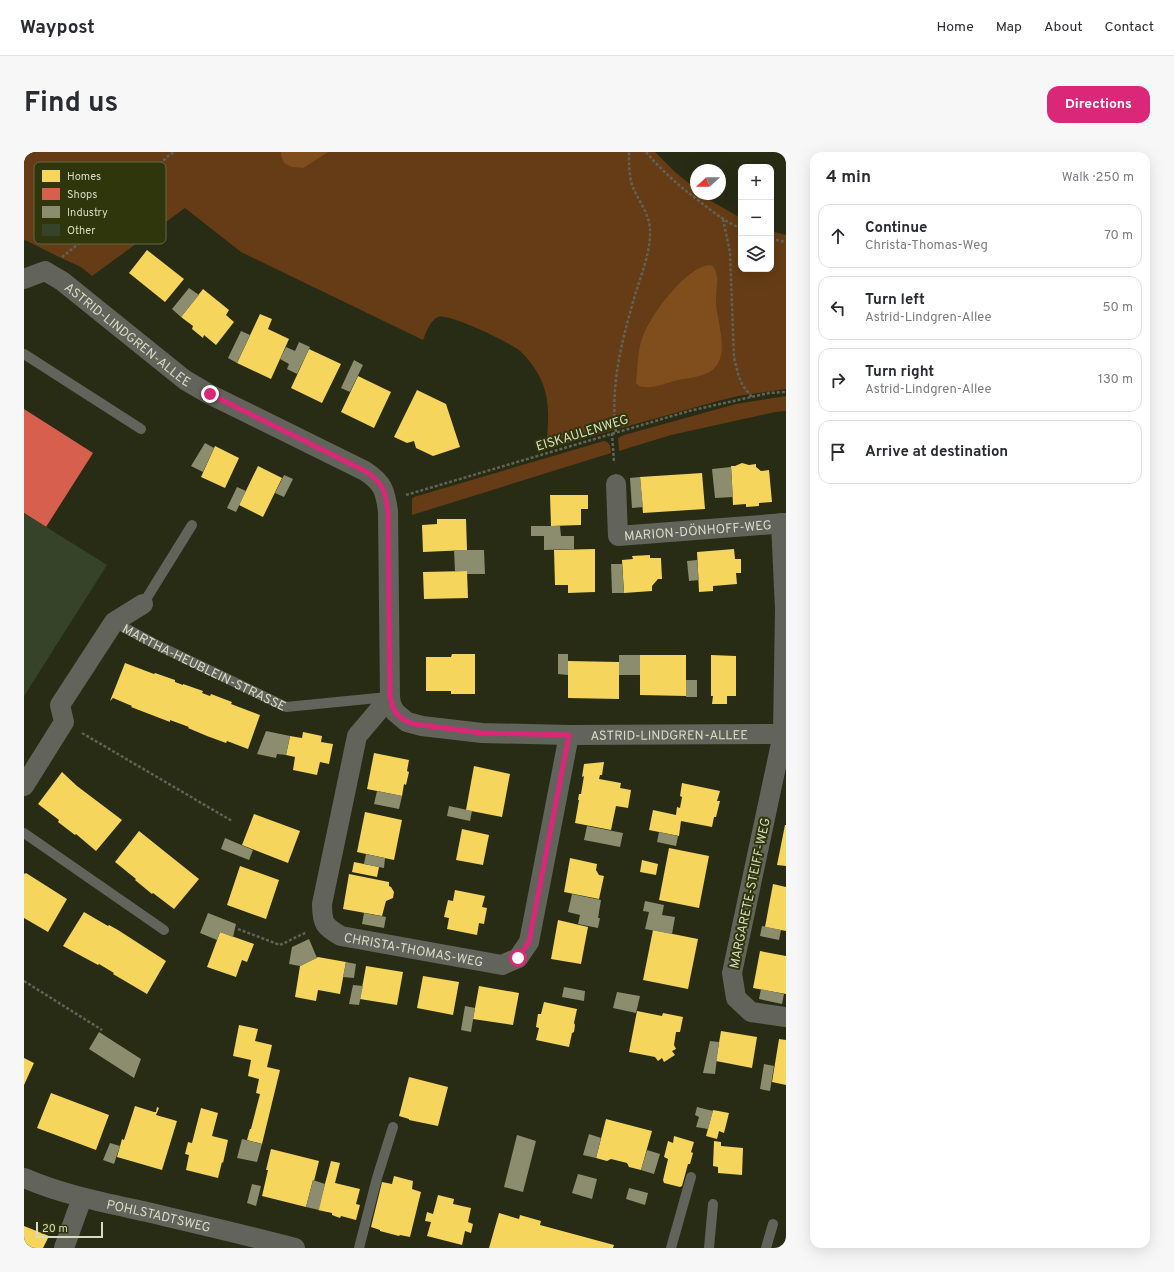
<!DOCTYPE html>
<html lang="en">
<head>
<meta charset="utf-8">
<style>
  :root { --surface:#fff; --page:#f7f7f7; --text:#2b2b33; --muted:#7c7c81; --line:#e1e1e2; --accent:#db2777 }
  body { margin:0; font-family:Overpass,sans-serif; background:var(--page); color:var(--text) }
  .controls { position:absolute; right:12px; top:12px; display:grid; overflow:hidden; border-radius:8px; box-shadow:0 4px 16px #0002 }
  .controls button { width:36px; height:36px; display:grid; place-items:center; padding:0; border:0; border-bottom:1px solid var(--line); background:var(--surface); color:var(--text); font:20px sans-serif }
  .compass { position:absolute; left:666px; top:12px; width:36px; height:36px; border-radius:50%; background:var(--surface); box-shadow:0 4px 16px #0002; rotate:249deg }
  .scale { position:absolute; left:12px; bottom:10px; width:67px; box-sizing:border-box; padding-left:4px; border:2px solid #d6dbc4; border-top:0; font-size:11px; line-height:14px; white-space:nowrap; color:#d6dbc4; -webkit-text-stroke:3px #2f360b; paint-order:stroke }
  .stop { position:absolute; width:12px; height:12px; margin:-9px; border:3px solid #db2777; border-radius:50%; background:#fff }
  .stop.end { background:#db2777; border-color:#fff; box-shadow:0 1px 4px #0008 }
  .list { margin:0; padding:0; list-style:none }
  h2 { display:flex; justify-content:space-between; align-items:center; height:52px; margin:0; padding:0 16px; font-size:17px }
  h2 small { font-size:13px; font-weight:400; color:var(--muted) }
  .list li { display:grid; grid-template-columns:26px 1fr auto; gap:12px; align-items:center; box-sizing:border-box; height:64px; margin:0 8px 8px; padding:0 8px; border:1px solid var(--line); border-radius:12px }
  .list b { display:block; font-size:15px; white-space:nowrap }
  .list p { margin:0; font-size:13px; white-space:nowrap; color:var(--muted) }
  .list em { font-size:13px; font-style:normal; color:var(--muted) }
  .icon { flex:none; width:22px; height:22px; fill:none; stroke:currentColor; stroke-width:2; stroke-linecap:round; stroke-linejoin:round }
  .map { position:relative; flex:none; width:762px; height:1096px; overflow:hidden; border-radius:12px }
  header { display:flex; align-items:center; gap:24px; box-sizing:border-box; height:56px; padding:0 20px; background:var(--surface); border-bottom:1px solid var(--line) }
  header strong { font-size:19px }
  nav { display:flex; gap:22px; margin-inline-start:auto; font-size:14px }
  .intro { display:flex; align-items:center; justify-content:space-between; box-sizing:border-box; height:96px; padding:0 24px }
  h1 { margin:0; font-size:28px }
  .button { padding:10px 18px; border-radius:12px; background:var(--accent); color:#fff; font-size:14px; font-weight:700 }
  main { display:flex; gap:24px; padding:0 24px }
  aside { flex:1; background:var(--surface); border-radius:12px; box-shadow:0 4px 16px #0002 }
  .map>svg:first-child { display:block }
</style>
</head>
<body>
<header>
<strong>Waypost</strong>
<nav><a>Home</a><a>Map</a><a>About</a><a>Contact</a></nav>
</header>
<div class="intro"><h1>Find us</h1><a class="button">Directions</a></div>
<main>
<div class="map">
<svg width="762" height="1096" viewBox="0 0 762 1096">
  <rect width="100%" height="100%" fill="#292c15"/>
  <!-- green -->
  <path fill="#653c15" d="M0 0H631L651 20 672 37V42H678L687 49 717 66V117H747V79L762 83V237L714 244 694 249 522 297C524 275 527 251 518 230 513 218 505 207 495 198 484 190 425 161 414 165 406 168 402 181 399 188L217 100 161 56 68 124 57 115 37 106 1 88 0 89Z
    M762 244V259L751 260 647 283 595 299 594 286 600 283 712 252Z
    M580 289 583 290 586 293 587 301 388 363V347L390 345Z"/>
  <!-- forest -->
  <path fill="#804e1d" d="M257 0H304L279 16 268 15 260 11 257 3Z
    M685 113 689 114C697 125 691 138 692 150 693 173 710 211 681 222 672 226 662 226 654 228 642 231 627 238 615 234L612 231C614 215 613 199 619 184 627 163 661 116 685 113Z"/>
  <!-- homes -->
  <path fill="#f6d55c" d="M123 98 160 127 141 150 105 121Z
    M179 137 205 158 202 163 210 170 192 193 180 183 179 186 168 177 169 174 157 165Z
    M236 162 248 167 244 177 265 187 247 227 213 211Z
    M285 197 317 212 298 251 267 236Z
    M334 224 367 240 350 276 317 260Z
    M393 238 422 252 436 295 409 304 392 296 390 289 383 291 370 285Z
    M191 294 215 306 201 336 177 325Z
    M718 311 725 313 732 312V315L737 319 745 318 748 350 735 351V354L722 355V352L709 353 707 314H711Z
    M234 314 258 326 239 365 215 353Z
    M678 321 681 357 619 361 616 325Z
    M526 343H564V357H557V373L527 374Z
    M413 367H442L443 398 399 400 398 373 413 372Z
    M571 397V440L544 441V433H531L530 398Z
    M710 397 711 407H717V421H712L713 432 689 434V439L675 440 673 400Z
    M626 403V406H637L638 427H634L628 434V439L600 441 598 408 609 407 608 404Z
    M443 419 444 446 400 447 399 420Z
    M428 502H451V542H427V539H402V505H427Z
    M616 503H662V544L616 543Z
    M687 503 712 504V544H703V552H688L689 544H687Z
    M544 509 595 510V547L544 546Z
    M101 511 130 522 131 521 151 528V530L159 533V532L179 539 178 541 186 544 187 542 208 550 207 552 236 563 224 597 203 589 202 591 183 584 164 576 165 575 146 568V570L107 555 108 554 89 546 86 549Z
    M279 580 298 584 297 590 309 592 305 612 296 610 293 623 269 618 271 605 262 603 266 584 278 586Z
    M350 601 385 608 383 619 385 620 382 633 380 632 378 644 343 637Z
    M580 610 578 623H576L575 627 597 631 596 636 607 638 604 656 592 654 587 678 551 671 555 648H554L555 642H557L560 624 558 625 560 612Z
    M450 614 486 622 478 665 442 658Z
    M38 620 53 634 98 668 72 699 52 682 51 683 34 670 35 668 14 652Z
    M658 631 696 639 693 649H696L692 665H690L688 675 657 669 655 684 625 678 629 658 652 663 653 655 656 656 658 645 656 644Z
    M341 660 378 668 370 708 333 700Z
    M230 662 276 679 264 711 218 693Z
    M761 673H762V714L753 713Z
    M438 677 465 683 459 713 432 708Z
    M115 679 175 727 150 757 129 741 128 742 111 728 112 727 91 710Z
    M645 696 685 704 675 756 635 748Z
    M546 706 573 712 572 718 575 723 580 724 575 747 540 740Z
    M618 708 634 712 632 723 616 720Z
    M330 710 355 715 353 725 328 720Z
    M216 714 255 728 242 767 203 753Z
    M0 721 1 722 2 721 43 747 24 780 0 766Z
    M325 722 365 730V734L367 735 370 740 369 746 362 749 358 764 319 757Z
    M749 732 762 735V779L741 775Z
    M431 738 461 744 458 755 463 756 460 772 455 771 453 783 423 777 425 766 420 765 424 748 429 749Z
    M60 760 84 774 85 773 94 778 142 809 123 842 89 822 90 821 75 812 74 813 39 794Z
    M534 768 564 775 557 812 527 807Z
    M629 778 674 787 664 837 619 828Z
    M196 780 230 792 223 810 218 808 212 825 183 815Z
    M736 799 762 804V842L729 836Z
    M294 805 322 810 316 842 294 838 292 849 271 845 276 814Z
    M342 814 379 820 373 853 336 847Z
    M399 824 435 830 429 863 393 856Z
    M455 834 495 841 489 873 449 867Z
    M520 850 553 857 550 871 551 873 550 880 548 881 545 895 512 888 515 876 512 875 514 862H517Z
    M613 859 638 864 639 861 659 865 656 880H652L650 893 652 897 648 899 651 903 640 910 638 906 634 909 631 905 605 900Z
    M215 873 234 877 231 889 248 893 243 915 256 918 238 992 223 988 226 977H227L236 942 232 941 235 927 224 924 227 908 209 904Z
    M697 879 733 885 728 916 692 909Z
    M755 887 762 888V933L748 930Z
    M0 906 10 911 0 933Z
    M385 925 424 935 414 974 385 968V967L375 964Z
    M27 941 85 963 72 998 13 976Z
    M111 954 130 960H132L133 955 135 956 132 963 153 969 138 1018 93 1005 98 987 100 988Z
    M177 956 194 961 188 984 204 988 199 1011 198 1010 194 1026 162 1018 165 1003 161 1002 164 990 168 991Z
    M689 958 705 961 700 981 695 979 693 987 682 984Z
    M582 967 628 979 617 1018 605 1015 603 1011 587 1007 583 1009 572 1006Z
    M650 984 670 990 667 1000 669 1001 666 1012H664L658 1034 656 1035 640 1031 639 1028 644 1007 640 1005 644 989 649 991Z
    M690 989 697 990V994L719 996 718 1023 694 1021V1015L689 1014Z
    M247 997 295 1009 290 1029 289 1028 282 1055 238 1044 244 1018H242Z
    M307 1009 316 1011 311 1031 336 1037 332 1052 336 1053 332 1068 317 1064 316 1066 308 1063V1061L294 1058Z
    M370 1024 389 1029 388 1037 397 1040 386 1085 376 1083 375 1084 356 1079V1078L347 1075 358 1030 368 1032Z
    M414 1043 430 1047 429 1052 447 1056 444 1070 449 1072 447 1081 441 1079 438 1093 403 1084 407 1070 401 1069 403 1060 409 1062Z
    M475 1061 495 1067 496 1063 517 1069 516 1073 590 1093 589 1096H465Z
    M0 1074 25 1084 19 1096H0Z"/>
  <!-- shops -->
  <path fill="#d6604d" d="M0 257 69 301 22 375 0 361Z"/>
  <!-- industry -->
  <path fill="#8c8c6e" d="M165 136 175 143 157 165 148 157Z
    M217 179 226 183 213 211 204 206Z
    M275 190 286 195 273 222 263 217 265 212 256 207 262 195 271 199Z
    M330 208 339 213 326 240 317 236Z
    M181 291 190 296 179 320 167 314Z
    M707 315 709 345 691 346 688 317Z
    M260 323 269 327 260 345 251 341Z
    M616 325 619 355 608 356 606 326Z
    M213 335 222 339 212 360 203 356Z
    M507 374H536L537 384H550V397L520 398V384H507Z
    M430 398H460L461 422H443V419H431Z
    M673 408 675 428 665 429 663 409Z
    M587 412H598L600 441H588Z
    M534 502H544V523L534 522Z
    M595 503H616V523H595Z
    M662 528H673V545H662Z
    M242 579 266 584 262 603 253 602 252 606 233 602Z
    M353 639 378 644 375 657 350 652Z
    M425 654 448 659 446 669 423 664Z
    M563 674 599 681 596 695 560 688Z
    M635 680 654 684 652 694 633 690Z
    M201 686 229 698 225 708 197 697Z
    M342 702 361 706 360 716 340 712Z
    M548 742 577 748 574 766H576L574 776 554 772 556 763 544 760Z
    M621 749 640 753 638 763 651 765 648 782 621 777 625 760 619 759Z
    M184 761 212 772 209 785 196 780 193 788 176 781Z
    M340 761 362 765 360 776 338 772Z
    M738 774 757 778 755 788 736 784Z
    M285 787 293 806 276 814 265 812 268 795Z
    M322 810 332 812 330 826 319 825Z
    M329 833 339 834 335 853 325 852Z
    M540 835 561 839 560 849 538 845Z
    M737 837 760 842 758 852 735 847Z
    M593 840 616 844 612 861 589 856Z
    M441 854 451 856 447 880 437 878Z
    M75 880 117 907 110 926 65 897Z
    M686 889 695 890 691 922 679 921Z
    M740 912 750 914 746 939 736 937Z
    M673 955 689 959 684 977 672 975 675 965 671 963Z
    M565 982 577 986 572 1006 559 1003Z
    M493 983 512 989 499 1040 480 1035Z
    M218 987 238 992 233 1010 213 1006Z
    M86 991 96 994 90 1012 79 1008Z
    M623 998 636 1002 630 1022 617 1018Z
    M554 1022 573 1027 568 1047 548 1041Z
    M289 1028 301 1032 295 1058 282 1055Z
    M228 1032 237 1034 232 1054 223 1051Z
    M605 1036 624 1041 621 1053 602 1047Z"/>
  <!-- building -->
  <path fill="#364329" d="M0 361 83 413 0 544Z"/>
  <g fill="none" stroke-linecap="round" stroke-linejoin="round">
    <!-- path -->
    <path stroke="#606257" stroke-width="2.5" stroke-dasharray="3 2" stroke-linecap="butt" d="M622 0C638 19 655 34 675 49 688 59 701 70 717 76
      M699 67 706 100 710 206 715 225 719 234 728 245
      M747 87 762 90
      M38 105 62 86 144 4 150 0
      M592 280C586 233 598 188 611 143 617 123 626 102 626 81 627 63 614 49 608 33 605 23 605 11 605 0
      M588 281 590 311
      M382 343 665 259 745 241 762 240
      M58 581 208 669
      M214 777 256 793 283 780
      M0 829 78 878"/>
    <!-- service -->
    <g stroke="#62645b" stroke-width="10">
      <path d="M0 202 117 277"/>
      <path d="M119 452 168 373"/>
      <path id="s1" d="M90 470 131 492 262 555 364 545"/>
      <path d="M0 681 140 778"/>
      <path d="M335 1096 353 1026 369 975"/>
      <path d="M647 1096 667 1025"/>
      <path d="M685 1096 689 1052"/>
      <path d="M742 1096 749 1072"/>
    </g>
    <!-- minor -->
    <g stroke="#62645b" stroke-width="20">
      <path id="s2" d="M0 127 21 119 38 129 161 228 185 242 341 319C359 331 361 338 364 359L366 545 367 552 371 560 383 570 398 574 458 581 545 583 762 582"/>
      <path id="s3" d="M592 332 594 384 762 371"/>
      <path d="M757 371 761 457 759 582 708 821 712 846 727 860 762 865"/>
      <path id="s4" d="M366 545 333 584 298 752C298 772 301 775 317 784L478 813 494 806 505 790 545 583"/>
      <path d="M0 634 40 570 36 553 90 470 119 452"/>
      <path id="s5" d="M0 1026C39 1043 82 1051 123 1060 173 1072 222 1083 271 1096"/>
      <path d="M40 1096 58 1046"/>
    </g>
  </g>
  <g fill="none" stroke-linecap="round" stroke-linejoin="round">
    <!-- route -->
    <path stroke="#db2777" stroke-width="5" d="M186 242 341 319C359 331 361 338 364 359L366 545 368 552 371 560 377 566 384 570 390 572 458 581 545 583 505 790 494 806"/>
  </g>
  <g text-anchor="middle" stroke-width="4" stroke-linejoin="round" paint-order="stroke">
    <!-- street labels -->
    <g font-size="13" fill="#d6dbc4" stroke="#2f360b">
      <text dy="5" stroke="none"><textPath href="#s2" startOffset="127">ASTRID-LINDGREN-ALLEE</textPath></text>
      <text transform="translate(558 280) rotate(-17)" y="5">EISKAULENWEG</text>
      <text dy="5" stroke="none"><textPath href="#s3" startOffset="132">MARION-DÖNHOFF-WEG</textPath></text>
      <text dy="5" stroke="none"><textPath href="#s1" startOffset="101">MARTHA-HEUBLEIN-STRASSE</textPath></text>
      <text dy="5" stroke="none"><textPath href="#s2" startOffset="931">ASTRID-LINDGREN-ALLEE</textPath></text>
      <text transform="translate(725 741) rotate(-78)" y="5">MARGARETE-STEIFF-WEG</text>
      <text dy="5" stroke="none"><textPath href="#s4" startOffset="337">CHRISTA-THOMAS-WEG</textPath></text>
      <text dy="5" stroke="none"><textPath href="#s5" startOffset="140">POHLSTADTSWEG</textPath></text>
    </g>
  </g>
  <!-- legend -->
  <rect x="10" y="10" width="132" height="82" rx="6" fill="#2f360b" stroke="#616842" stroke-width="1"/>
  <rect x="18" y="18" width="18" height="12" fill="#f6d55c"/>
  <rect x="18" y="36" width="18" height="12" fill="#d6604d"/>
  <rect x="18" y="54" width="18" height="12" fill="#8c8c6e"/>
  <rect x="18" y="72" width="18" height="12" fill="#364329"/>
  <g font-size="11" fill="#d6dbc4">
    <text x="43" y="28">Homes</text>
    <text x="43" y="46">Shops</text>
    <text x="43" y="64">Industry</text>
    <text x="43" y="82">Other</text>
  </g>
</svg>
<div class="controls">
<button>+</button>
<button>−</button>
<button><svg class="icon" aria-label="layers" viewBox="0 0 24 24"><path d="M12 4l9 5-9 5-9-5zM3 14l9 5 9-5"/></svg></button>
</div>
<svg class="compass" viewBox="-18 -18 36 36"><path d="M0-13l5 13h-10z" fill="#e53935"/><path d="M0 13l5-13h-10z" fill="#7c7c81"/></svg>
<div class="scale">20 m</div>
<div class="stop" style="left:494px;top:806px"></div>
<div class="stop end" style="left:186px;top:242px"></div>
</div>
<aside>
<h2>4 min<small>Walk · 250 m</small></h2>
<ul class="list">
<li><svg class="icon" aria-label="ahead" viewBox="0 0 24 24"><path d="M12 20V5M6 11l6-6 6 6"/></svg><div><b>Continue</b><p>Christa-Thomas-Weg</p></div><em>70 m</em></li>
<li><svg class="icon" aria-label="left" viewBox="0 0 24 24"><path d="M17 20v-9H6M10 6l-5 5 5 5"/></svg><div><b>Turn left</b><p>Astrid-Lindgren-Allee</p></div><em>50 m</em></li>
<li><svg class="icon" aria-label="right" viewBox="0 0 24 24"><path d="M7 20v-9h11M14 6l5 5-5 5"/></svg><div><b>Turn right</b><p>Astrid-Lindgren-Allee</p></div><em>130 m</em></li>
<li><svg class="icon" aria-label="arrive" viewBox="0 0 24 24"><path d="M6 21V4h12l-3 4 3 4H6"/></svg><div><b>Arrive at destination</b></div></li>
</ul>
</aside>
</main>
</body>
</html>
